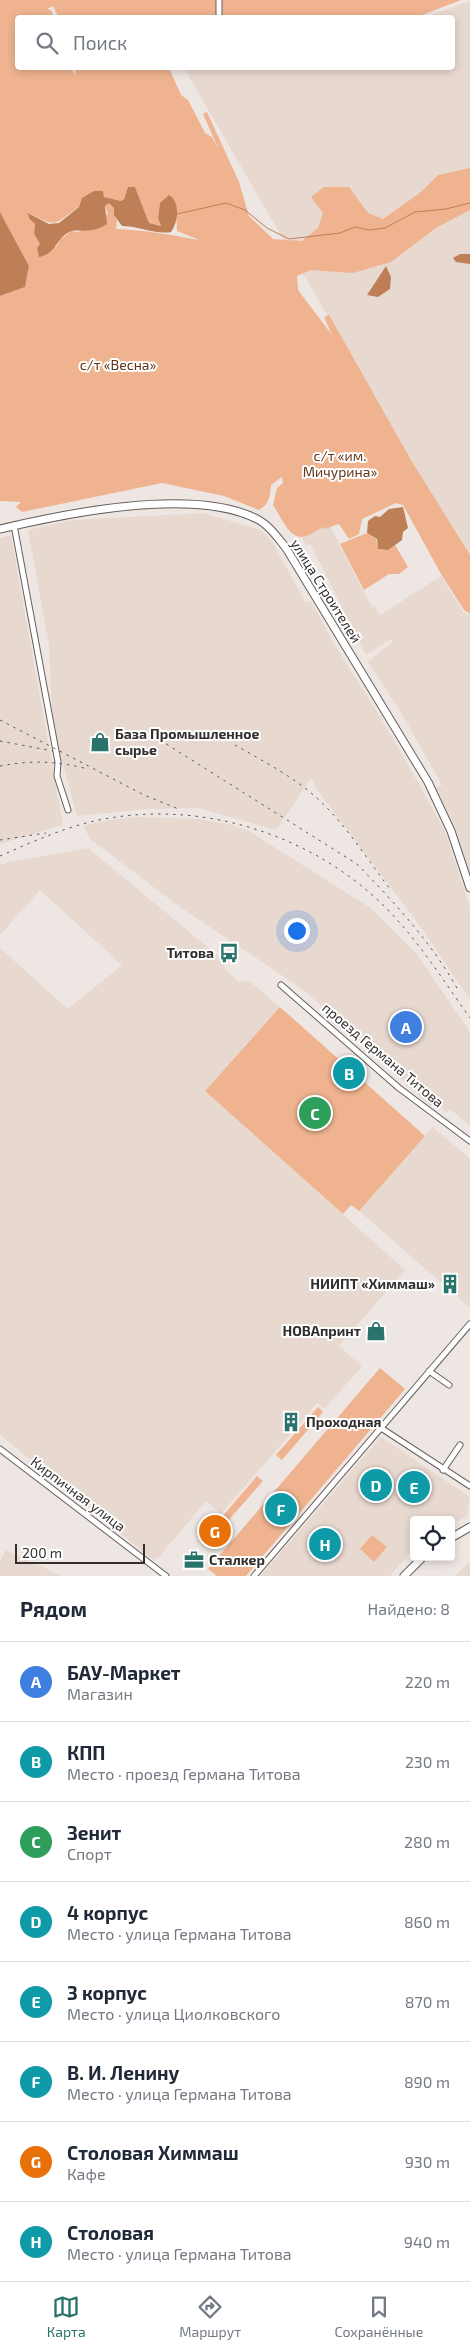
<!DOCTYPE html>
<html lang="ru">
<head>
<meta charset="utf-8">
<style>
  :root { --surface:#fff; --page:#f6f6f7; --text:#1f2937; --muted:#747a83; --line:#e0e1e3; --accent:#2a736b }
  body { margin:0; font-family:"Exo 2",sans-serif; background:var(--page); color:var(--text) }
  .controls { position:absolute; right:15px; bottom:15px; display:grid; overflow:hidden; border-radius:5px; box-shadow:0 2px 8px #0003 }
  .controls button { width:45px; height:45px; display:grid; place-items:center; padding:0; border:0; border-bottom:1px solid var(--line); background:var(--surface); color:var(--text); font:25px sans-serif }
  .scale { position:absolute; left:15px; bottom:12px; width:130px; box-sizing:border-box; padding-left:5px; border:2px solid #322f2e; border-top:0; font-size:14px; line-height:18px; white-space:nowrap; color:#322f2e; -webkit-text-stroke:4px #fff; paint-order:stroke }
  .you { position:absolute; left:296px; top:930px; width:18px; height:18px; margin:-12px; border:4px solid #fff; border-radius:50%; background:#1a73e8; box-shadow:0 0 0 8px #1a73e833 }
  .badge { display:grid; place-items:center; width:32px; height:32px; border-radius:50%; background:var(--accent); color:#fff; font-size:16px; font-weight:700 }
  .pin { position:absolute; translate:-50% -50%; border:2px solid #fff; box-shadow:0 1px 5px #0006 }
  .list { margin:0; padding:0; list-style:none }
  h2 { display:flex; justify-content:space-between; align-items:center; height:65px; margin:0; padding:0 20px; font-size:21px }
  h2 small { font-size:16px; font-weight:400; color:var(--muted) }
  .list li { display:grid; grid-template-columns:32px 1fr auto; gap:15px; align-items:center; box-sizing:border-box; height:80px; padding:0 20px; border-top:1px solid var(--line) }
  .list b { display:block; font-size:19px; white-space:nowrap }
  .list p { margin:0; font-size:16px; white-space:nowrap; color:var(--muted) }
  .list em { font-size:16px; font-style:normal; color:var(--muted) }
  .icon { flex:none; width:28px; height:28px; fill:none; stroke:currentColor; stroke-width:2; stroke-linecap:round; stroke-linejoin:round }
  .map { position:relative; flex:none; width:470px; height:1576px; overflow:hidden }
  .search { position:absolute; background:var(--surface); box-shadow:0 2px 8px #0003; left:15px; right:15px; top:15px; height:55px; display:flex; align-items:center; gap:12px; box-sizing:border-box; padding:0 18px; border-radius:5px; color:var(--muted); font-size:19px }
  .sheet { height:705px; background:var(--surface) }
  nav { display:flex; justify-content:space-around; align-items:center; box-sizing:border-box; height:70px; border-top:1px solid var(--line); background:var(--surface); font-size:14px; color:var(--muted) }
  nav a { display:grid; justify-items:center; gap:2px }
  nav .on { color:var(--accent) }
  .map>svg:first-child { display:block }
</style>
</head>
<body>
<div class="map">
<svg width="470" height="1576" viewBox="0 0 470 1576">
  <rect width="100%" height="100%" fill="#eee6e2"/>
  <!-- built -->
  <path fill="#e8d9d0" d="M470 1V562L184 68H452V18L426 17Z
    M203 513 261 530 273 543 306 603 311 601 333 642 390 733 444 829 470 907V1000L420 926 318 791 311 778 276 830 198 808 147 809 77 816 58 745 52 710 49 645 28 530 73 520Z
    M330 526 372 608 375 606 380 615 441 576 463 612 470 616V874L455 827 436 788 442 785 402 714 368 662 393 642 391 639 366 655 310 544 306 546 302 537 323 527 324 528Z
    M11 535 63 825 0 844V538Z
    M139 817 198 819 228 824 249 831 372 909 416 953 470 1032V1126L450 1109 447 1112 439 1106 442 1103 438 1099 430 1106 305 991 176 904 90 839 83 826 108 820Z
    M88 848 222 959 226 970 239 982 248 980 280 1007 205 1091 405 1270 339 1346 362 1366 359 1370 324 1409 317 1403 221 1514 206 1501 159 1557 153 1560 0 1435V948L68 1009 122 965 40 890 0 935V865L9 862Z
    M433 1127 470 1159V1308L359 1211Z
    M381 1437 470 1497 467 1516 451 1524V1520H414V1548L390 1576H260Z
    M6 1550 62 1576H0V1561Z
    M470 1563V1576H455L467 1564Z"/>
  <!-- green -->
  <path fill="#efb38f" fill-rule="evenodd" d="M0 0H461L414 18H59L53 6 47 9 51 10 54 17 18 18V68H70L76 75 75 69 80 68H169L181 95 188 100 205 133 212 137 219 150 203 114 207 112 239 182 249 216 273 239 302 241 318 228 323 213 311 197 324 187H349L368 213 383 219 421 192 438 175 470 168V210L436 228 391 262 353 273 311 270 297 276 298 290 332 335 324 317 329 315 411 460 470 555V614L464 610 441 574 403 505 396 503 362 519 359 534 349 539 339 524 324 529 323 527C317 530 308 537 301 537 288 537 279 513 273 505L277 488 283 483 282 477 271 485C270 495 270 504 259 510L224 496 162 483 22 512 16 507 21 502 0 501V296L25 287 29 266 0 212ZM128 187H135L149 223 161 226 158 218 160 203 165 200 176 205 177 231 199 240C172 235 144 230 116 229L117 220 114 215V208L109 202 105 206 108 214 78 232 71 231 60 240 56 247 40 244 34 234 35 224 29 213C59 229 53 224 79 207L80 203 94 191H103L104 197 121 201 124 199Z
    M367 533 376 539 378 549 388 550 395 545 408 567 399 574H389L364 590 340 544Z
    M280 1007 425 1136 359 1211 351 1205 343 1214 205 1091Z
    M380 1368 405 1389 246 1576H217L208 1569Z
    M318 1407 323 1412 282 1460 276 1455Z
    M257 1476 263 1481 226 1523 221 1518Z
    M372 1535 387 1547 374 1562 360 1549Z"/>
  <!-- water -->
  <path fill="#be7e56" d="M128 187H135L149 223 161 226 158 218 160 203 169 195C181 203 178 222 171 232 156 235 138 226 122 226L114 215V208L109 203 105 206 107 224C92 235 77 228 69 232 55 240 57 253 39 257L37 248 40 244 34 234 35 224 29 218 28 213 49 224 59 223 79 207 82 198 94 191H103L104 197 121 201 124 199Z
    M0 212 29 266 25 287 0 296Z
    M460 254H470V264L456 262 453 258Z
    M386 266 391 277 390 289 378 297 367 295Z
    M403 507 408 528 403 532 402 540 388 550 378 549 377 539 367 533 368 521 375 516 380 517 389 509Z"/>
  <g fill="none" stroke-linecap="round" stroke-linejoin="round">
    <!-- stream -->
    <path stroke="#be7e56" stroke-width="1" d="M177 214 226 203 245 210 267 228 289 239 340 233 355 227 369 230 385 228 415 212 446 209 470 203"/>
    <defs>
      <path id="street" d="M219 18V0
        M14 525 58 762 57 776 68 810
        M281 985 399 1088 470 1141
        M429 1371 449 1385
        M381 1428 470 1486
        M0 1449 166 1576
        M443 1470 460 1445
        M254 1576 470 1324"/>
      <path id="secondary" d="M0 529C67 513 194 487 257 519 269 525 278 538 286 548L428 782 451 831 470 888
        M451 1538 470 1527
        M404 1576 423 1557"/>
    </defs>
    <!-- street casing -->
    <use href="#street" stroke="#66605c" stroke-width="7"/>
    <!-- secondary casing -->
    <use href="#secondary" stroke="#66605c" stroke-width="9"/>
    <!-- street -->
    <use href="#street" stroke="#fff" stroke-width="5"/>
    <!-- secondary -->
    <use href="#secondary" stroke="#fff" stroke-width="7"/>
    <!-- rail -->
    <path stroke="#5b5755" stroke-width="1" stroke-dasharray="2.5 5" stroke-linecap="butt" d="M0 720 144 795 181 810
      M160 740 357 864C394 902 432 943 458 990
      M0 741 53 751
      M235 745C263 761 294 777 318 799 346 825 367 859 390 889
      M0 766C33 760 56 761 88 769
      M0 840 46 833
      M0 856C32 842 65 827 99 820 200 799 312 834 385 907 418 940 443 980 470 1018"/>
  </g>
  <!-- icons -->
  <defs>
    <symbol id="shop-bare" viewBox="-9 -9 18 18"><path d="M-5-2.5h2.3a2.7 3.5 0 0 1 5.4 0H5L5.5 6h-11ZM-1.5-2.5h3a1.5 2.3 0 0 0-3 0Z" fill="#2a736b" stroke="#fff" stroke-width="2.5" paint-order="stroke"/></symbol>
    <symbol id="bus-bare" viewBox="-9 -9 18 18"><path d="M-5-6H5V4H4V6H2V4H-2V6H-4V4H-5ZM-3.5-4V0h7V-4ZM-3.5 1.2v1.5H-2V1.2ZM2 1.2v1.5H3.5V1.2Z" fill="#2a736b" stroke="#fff" stroke-width="2.5" paint-order="stroke"/></symbol>
    <symbol id="building-bare" viewBox="-9 -9 18 18"><path d="M-4-6H4V6H1V3H-1V6H-4ZM-2.5-4.3h1.7v1.8h-1.7ZM.8-4.3h1.7v1.8H.8ZM-2.5-1h1.7V.8h-1.7ZM.8-1h1.7V.8H.8Z" fill="#2a736b" stroke="#fff" stroke-width="2.5" paint-order="stroke"/></symbol>
    <symbol id="office-bare" viewBox="-9 -9 18 18"><path d="M-6-3h4V-5.5h4V-3h4V5H-6ZM-1-4.5V-3h2v-1.5ZM-6 0V1H6V0Z" fill="#2a736b" stroke="#fff" stroke-width="2.5" paint-order="stroke"/></symbol>
  </defs>
  <g fill-rule="evenodd">
    <use href="#shop-bare" x="86" y="728" width="28" height="28"/>
    <use href="#bus-bare" x="215" y="939" width="28" height="28"/>
    <use href="#building-bare" x="436" y="1270" width="28" height="28"/>
    <use href="#shop-bare" x="362" y="1317" width="28" height="28"/>
    <use href="#building-bare" x="277" y="1408" width="28" height="28"/>
    <use href="#office-bare" x="180" y="1546" width="28" height="28"/>
  </g>
  <g text-anchor="middle" stroke-width="4" stroke-linejoin="round" paint-order="stroke">
    <!-- park labels -->
    <g font-size="14" fill="#613518" stroke="#fff">
      <text x="118" y="370">с/т «Весна»</text>
      <text x="340" y="461">с/т «им.<tspan x="340" dy="16">Мичурина»</tspan></text>
    </g>
    <!-- street labels -->
    <g font-size="14" fill="#322f2e" stroke="#fff">
      <text transform="translate(326 591) rotate(58)" y="5">улица Строителей</text>
      <text transform="translate(383 1055) rotate(40)" y="5">проезд Германа Титова</text>
      <text transform="translate(78 1494) rotate(37)" y="5">Кирпичная улица</text>
    </g>
    <!-- poi labels -->
    <g font-size="14" font-weight="bold" fill="#322f2e" stroke="#fff" text-anchor="start">
      <text x="115" y="739">База Промышленное<tspan x="115" dy="16">сырье</tspan></text>
      <text x="214" y="958" text-anchor="end">Титова</text>
      <text x="435" y="1289" text-anchor="end">НИИПТ «Химмаш»</text>
      <text x="361" y="1336" text-anchor="end">НОВАпринт</text>
      <text x="306" y="1427">Проходная</text>
      <text x="209" y="1565">Сталкер</text>
    </g>
  </g>
</svg>
<div class="controls">
<button><svg class="icon" aria-label="locate" viewBox="0 0 24 24"><circle cx="12" cy="12" r="6"/><path d="M12 2v4M12 18v4M2 12h4M18 12h4"/></svg></button>
</div>
<div class="scale">200 m</div>
<div class="you"></div>
<div class="pin badge" style="left:406px;top:1027px;background:#3f7fe0">A</div>
<div class="pin badge" style="left:349px;top:1073px;background:#0f9aa8">B</div>
<div class="pin badge" style="left:315px;top:1113px;background:#2e9e5b">C</div>
<div class="pin badge" style="left:376px;top:1485px;background:#0f9aa8">D</div>
<div class="pin badge" style="left:414px;top:1487px;background:#0f9aa8">E</div>
<div class="pin badge" style="left:281px;top:1509px;background:#0f9aa8">F</div>
<div class="pin badge" style="left:215px;top:1531px;background:#e8710a">G</div>
<div class="pin badge" style="left:325px;top:1544px;background:#0f9aa8">H</div>
<div class="search"><svg class="icon" aria-label="search" viewBox="0 0 24 24"><circle cx="10" cy="10" r="6"/><path d="M15 15l6 6"/></svg>Поиск</div>
</div>
<section class="sheet">
<h2>Рядом<small>Найдено: 8</small></h2>
<ul class="list">
<li><span class="badge" style="background:#3f7fe0">A</span><div><b>БАУ-Маркет</b><p>Магазин</p></div><em>220 m</em></li>
<li><span class="badge" style="background:#0f9aa8">B</span><div><b>КПП</b><p>Место · проезд Германа Титова</p></div><em>230 m</em></li>
<li><span class="badge" style="background:#2e9e5b">C</span><div><b>Зенит</b><p>Спорт</p></div><em>280 m</em></li>
<li><span class="badge" style="background:#0f9aa8">D</span><div><b>4 корпус</b><p>Место · улица Германа Титова</p></div><em>860 m</em></li>
<li><span class="badge" style="background:#0f9aa8">E</span><div><b>3 корпус</b><p>Место · улица Циолковского</p></div><em>870 m</em></li>
<li><span class="badge" style="background:#0f9aa8">F</span><div><b>В. И. Ленину</b><p>Место · улица Германа Титова</p></div><em>890 m</em></li>
<li><span class="badge" style="background:#e8710a">G</span><div><b>Столовая Химмаш</b><p>Кафе</p></div><em>930 m</em></li>
<li><span class="badge" style="background:#0f9aa8">H</span><div><b>Столовая</b><p>Место · улица Германа Титова</p></div><em>940 m</em></li>
</ul>
</section>
<nav>
<a class="on"><svg class="icon" aria-label="map" viewBox="0 0 24 24"><path d="M3 6l6-2 6 2 6-2v14l-6 2-6-2-6 2zM9 4v14M15 6v14"/></svg>Карта</a>
<a><svg class="icon" aria-label="directions" viewBox="0 0 24 24"><path d="M12 3l9 9-9 9-9-9zM9 14v-3h6M13 9l2 2-2 2"/></svg>Маршрут</a>
<a><svg class="icon" aria-label="saved" viewBox="0 0 24 24"><path d="M7 4h10v16l-5-4-5 4z"/></svg>Сохранённые</a>
</nav>
</body>
</html>
